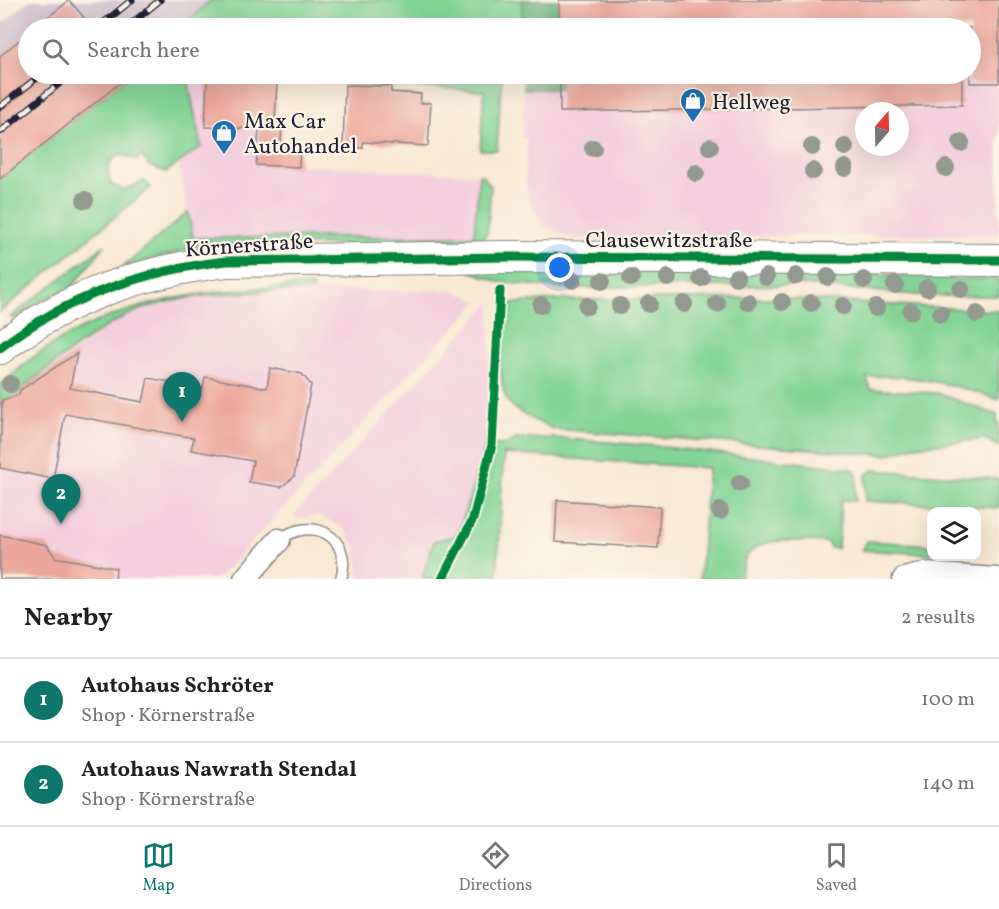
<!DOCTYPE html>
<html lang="en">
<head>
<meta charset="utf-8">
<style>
  :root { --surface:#fff; --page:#f6f6f6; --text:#202124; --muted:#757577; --line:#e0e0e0; --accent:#0f766e }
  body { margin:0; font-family:Vollkorn,serif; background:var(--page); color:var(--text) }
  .controls { position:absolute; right:18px; bottom:18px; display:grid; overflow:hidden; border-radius:12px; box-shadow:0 6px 24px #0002 }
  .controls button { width:54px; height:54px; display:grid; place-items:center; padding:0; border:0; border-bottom:2px solid var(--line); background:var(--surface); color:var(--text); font:30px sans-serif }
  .compass { position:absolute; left:855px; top:102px; width:54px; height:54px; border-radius:50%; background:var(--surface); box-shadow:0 6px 24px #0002; rotate:20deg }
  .you { position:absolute; left:560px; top:268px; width:21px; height:21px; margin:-15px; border:4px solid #fff; border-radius:50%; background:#1a73e8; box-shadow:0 0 0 9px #1a73e833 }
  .badge { display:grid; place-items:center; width:39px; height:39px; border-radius:50%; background:var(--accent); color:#fff; font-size:20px; font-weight:700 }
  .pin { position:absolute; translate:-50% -50px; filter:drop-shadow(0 2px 3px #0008) }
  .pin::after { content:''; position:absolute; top:32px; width:21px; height:18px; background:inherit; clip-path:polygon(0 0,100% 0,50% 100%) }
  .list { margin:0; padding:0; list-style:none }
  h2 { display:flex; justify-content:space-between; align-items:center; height:78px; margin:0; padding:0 24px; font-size:26px }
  h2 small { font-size:20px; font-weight:400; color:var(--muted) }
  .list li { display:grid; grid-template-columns:39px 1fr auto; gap:18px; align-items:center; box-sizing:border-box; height:84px; padding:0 24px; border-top:2px solid var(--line) }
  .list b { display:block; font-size:22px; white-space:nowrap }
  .list p { margin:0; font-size:20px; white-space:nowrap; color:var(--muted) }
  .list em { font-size:20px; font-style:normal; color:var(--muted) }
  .icon { flex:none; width:33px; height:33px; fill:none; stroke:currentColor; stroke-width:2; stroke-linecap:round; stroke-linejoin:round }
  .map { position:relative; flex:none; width:999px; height:579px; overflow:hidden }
  .search { position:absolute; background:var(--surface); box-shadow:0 6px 24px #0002; left:18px; right:18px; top:18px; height:66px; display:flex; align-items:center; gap:15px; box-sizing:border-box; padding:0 21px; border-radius:33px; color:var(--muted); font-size:22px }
  .sheet { height:246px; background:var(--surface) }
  nav { display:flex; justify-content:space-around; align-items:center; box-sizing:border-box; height:84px; border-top:2px solid var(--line); background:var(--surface); font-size:16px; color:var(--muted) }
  nav a { display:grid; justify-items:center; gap:3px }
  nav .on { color:var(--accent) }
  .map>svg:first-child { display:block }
</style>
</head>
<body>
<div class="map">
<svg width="999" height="579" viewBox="0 0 999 579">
  <rect width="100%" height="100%" fill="#fcf5e5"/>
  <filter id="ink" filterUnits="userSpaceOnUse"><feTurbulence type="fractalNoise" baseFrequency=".0167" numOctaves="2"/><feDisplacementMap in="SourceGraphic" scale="12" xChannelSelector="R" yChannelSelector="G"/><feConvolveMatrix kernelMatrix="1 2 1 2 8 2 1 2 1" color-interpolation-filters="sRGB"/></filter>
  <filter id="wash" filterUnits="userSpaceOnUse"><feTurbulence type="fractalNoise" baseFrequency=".008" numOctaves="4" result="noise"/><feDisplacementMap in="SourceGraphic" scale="24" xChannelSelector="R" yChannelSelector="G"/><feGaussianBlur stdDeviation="1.35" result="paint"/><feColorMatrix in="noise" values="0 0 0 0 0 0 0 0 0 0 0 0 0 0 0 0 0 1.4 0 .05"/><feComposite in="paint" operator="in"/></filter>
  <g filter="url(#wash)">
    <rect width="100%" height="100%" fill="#f9e9d3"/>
    <!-- built -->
    <path fill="#f4cfde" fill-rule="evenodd" d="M559 0H999V234L574 238 544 228 529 201 525 180 527 138H522L524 89H560V74H970V28H559ZM864 111H900V147H864Z
      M187 74 232 75 229 127 259 129 257 165 298 167 299 165 479 175 474 236 192 238 179 164 201 147Z
      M313 290 454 291 479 301 217 579H0L2 400 18 396 20 390 118 320 147 309 191 298 233 292Z
      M491 302 486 444 461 525 455 536 429 553 422 579H359L357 548 342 527 317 515 296 518 294 515Z"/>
    <!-- industrial -->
    <path fill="#d0bdce" d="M30 0H211L182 28H28V74H144L0 191V25Z"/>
    <!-- green -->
    <path fill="#83d495" stroke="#527b68" stroke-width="1.5" d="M211 0H522V28H182Z
      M131 74H187L201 147 166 172 149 166 142 156 137 160 121 155 111 160 108 170 110 183 123 190 145 181 151 187 0 312V179Z
      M199 74H502L497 150H480L484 91Z
      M479 175H482L491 186 487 234 481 240 468 245H238L195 248 123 267 188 212 193 238 474 236Z
      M105 245 72 287 42 300 14 319 10 317Z
      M835 270 944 279H999V296H928L805 285 561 288 499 282 469 271Z
      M312 285 313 290C252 292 172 291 118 320 87 336 49 369 20 390L18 396 2 400 0 409V385C15 373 30 358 47 348 126 296 220 289 312 285Z
      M776 298 999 311V400C957 385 911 373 867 377L870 389 937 393 997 415 999 447 986 439 914 446 887 455 554 429C539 422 522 416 510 404 494 388 504 327 505 304L552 300Z
      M556 438 656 446 854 469 857 474 855 501 841 500 838 548H831L826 542C803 542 762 534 747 556 743 561 742 572 740 579H700L708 468 504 454 497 579H422L434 541 455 536 461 525 486 444 504 445 516 439Z
      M874 470 999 479V508L865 501 866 475Z
      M867 541 931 545V554L861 550Z"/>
    <!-- forest -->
    <path fill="#6ab67e" stroke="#466c5c" stroke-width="1.5" d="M522 0H559V28H522Z
      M523 74H560V89H524Z"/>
    <g id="blocks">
      <!-- building -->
      <path fill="#eba79b" d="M69 0 93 28H34L61 7Z
        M559 0H999V83H970V28H559Z
        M28 33V74H131L0 179V56Z
        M560 74H962V105L560 112Z
        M207 78 277 82 275 121H282L281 144 300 145 299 167 256 165 259 129 205 127Z
        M345 85 391 86V92L421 94 420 103H431L428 146 363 142V148L343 147Z
        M77 353 70 388 143 402 148 378 203 388 205 377 267 388 270 368 302 374 311 385 294 477 281 487 249 482 253 461 191 450 194 438 65 414 53 479 0 468 2 400 19 395 20 390Z
        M557 500 660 507 658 548 555 542Z
        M0 535 47 545 55 557 116 568 115 579H0Z"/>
    </g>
  </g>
  <g filter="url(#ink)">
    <use href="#blocks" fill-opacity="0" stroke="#8e8687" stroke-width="1.5"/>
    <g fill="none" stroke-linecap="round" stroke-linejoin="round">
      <defs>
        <path id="lane" d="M279 540C312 515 353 536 341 579"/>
        <path id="street" d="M245 579 279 540
          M904 579 925 574 996 579"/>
        <path id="secondary" d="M0 348C67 296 143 271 226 261L507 257 999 260"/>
      </defs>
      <!-- lane casing -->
      <use href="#lane" stroke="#8e8687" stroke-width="13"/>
      <!-- street casing -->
      <use href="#street" stroke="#8e8687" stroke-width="25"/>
      <!-- secondary casing -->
      <use href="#secondary" stroke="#8e8687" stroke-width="34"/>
      <!-- lane -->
      <use href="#lane" stroke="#fff" stroke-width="10"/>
      <!-- street -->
      <use href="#street" stroke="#fff" stroke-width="22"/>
      <!-- secondary -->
      <use href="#secondary" stroke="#fff" stroke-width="32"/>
      <defs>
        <path id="rail" d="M97 28 132 0
          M126 28 160 0
          M0 107 42 74
          M0 132 71 74"/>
      </defs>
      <!-- rail casing -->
      <use href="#rail" stroke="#22223b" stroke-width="7"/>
      <!-- rail -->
      <use href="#rail" stroke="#fcf5e5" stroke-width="4.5" stroke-dasharray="14" stroke-linecap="butt"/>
      <defs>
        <path id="cycleway" d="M0 348C67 296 143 271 226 261L507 257 999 260
          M442 579 473 519 492 445 500 290"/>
      </defs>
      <!-- cycleway casing -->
      <use href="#cycleway" stroke="#fcf5e5" stroke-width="13"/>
      <!-- cycleway -->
      <use href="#cycleway" stroke="#00873e" stroke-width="9"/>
    </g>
    <!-- trees -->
    <g fill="#93998e">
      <circle cx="961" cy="143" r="9"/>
      <circle cx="710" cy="147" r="9"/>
      <circle cx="812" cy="147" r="9"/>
      <circle cx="845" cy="147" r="9"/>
      <circle cx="593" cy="148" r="9"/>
      <circle cx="845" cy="168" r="9"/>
      <circle cx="946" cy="168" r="9"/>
      <circle cx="813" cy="171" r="9"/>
      <circle cx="696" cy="173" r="9"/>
      <circle cx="85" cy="200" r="9"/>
      <circle cx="796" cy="276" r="9"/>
      <circle cx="736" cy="277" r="9"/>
      <circle cx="766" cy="277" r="9"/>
      <circle cx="828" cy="277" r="9"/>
      <circle cx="631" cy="278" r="9"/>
      <circle cx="668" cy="278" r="9"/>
      <circle cx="701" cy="278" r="9"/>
      <circle cx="573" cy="280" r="9"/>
      <circle cx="864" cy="280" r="9"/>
      <circle cx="602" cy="281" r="9"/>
      <circle cx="895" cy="285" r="9"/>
      <circle cx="927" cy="288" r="9"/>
      <circle cx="961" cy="289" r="9"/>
      <circle cx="748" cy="302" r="9"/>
      <circle cx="782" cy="302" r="9"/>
      <circle cx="811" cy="303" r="9"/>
      <circle cx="649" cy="304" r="9"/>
      <circle cx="684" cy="304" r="9"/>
      <circle cx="717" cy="304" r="9"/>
      <circle cx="541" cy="305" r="9"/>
      <circle cx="587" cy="306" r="9"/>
      <circle cx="620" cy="306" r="9"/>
      <circle cx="843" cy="306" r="9"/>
      <circle cx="876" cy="308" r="9"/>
      <circle cx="911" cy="311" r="9"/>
      <circle cx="941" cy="314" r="9"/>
      <circle cx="977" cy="314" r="9"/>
      <circle cx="10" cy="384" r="9"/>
      <circle cx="740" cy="483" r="9"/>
      <circle cx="720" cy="511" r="9"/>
    </g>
  </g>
  <!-- icons -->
  <defs>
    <symbol id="shop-pin" viewBox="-11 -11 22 30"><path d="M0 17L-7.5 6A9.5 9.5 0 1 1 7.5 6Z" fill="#1f6fb2" stroke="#fcf5e5"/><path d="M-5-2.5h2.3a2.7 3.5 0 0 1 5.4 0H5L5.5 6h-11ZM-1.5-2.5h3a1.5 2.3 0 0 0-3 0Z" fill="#fff"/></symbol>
  </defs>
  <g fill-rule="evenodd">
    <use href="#shop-pin" x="678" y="86" width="30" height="40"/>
    <use href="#shop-pin" x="209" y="118" width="30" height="40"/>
  </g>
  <g text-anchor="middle" stroke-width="4.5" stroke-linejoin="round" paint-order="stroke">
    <!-- poi labels -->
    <g font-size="22" fill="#22223b" stroke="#fcf5e5" text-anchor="start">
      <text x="712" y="109">Hellweg</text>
      <text x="244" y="128">Max Car<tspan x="244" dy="25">Autohandel</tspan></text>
    </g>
    <!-- street labels -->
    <g font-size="22" fill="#22223b" stroke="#fcf5e5">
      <text x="669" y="247">Clausewitzstraße</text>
      <text transform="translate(249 244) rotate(-4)" y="8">Körnerstraße</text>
    </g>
  </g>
</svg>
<div class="controls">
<button><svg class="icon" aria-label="layers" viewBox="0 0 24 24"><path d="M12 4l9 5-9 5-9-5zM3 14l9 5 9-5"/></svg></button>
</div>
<svg class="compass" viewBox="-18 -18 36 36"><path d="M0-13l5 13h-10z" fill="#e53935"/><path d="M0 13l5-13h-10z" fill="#757577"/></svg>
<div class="you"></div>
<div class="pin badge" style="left:182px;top:422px">1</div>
<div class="pin badge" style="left:61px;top:524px">2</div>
<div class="search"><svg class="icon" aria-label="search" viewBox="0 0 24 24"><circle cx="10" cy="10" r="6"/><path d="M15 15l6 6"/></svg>Search here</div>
</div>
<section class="sheet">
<h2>Nearby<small>2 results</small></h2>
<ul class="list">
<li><span class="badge">1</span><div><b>Autohaus Schröter</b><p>Shop · Körnerstraße</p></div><em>100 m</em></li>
<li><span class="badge">2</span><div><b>Autohaus Nawrath Stendal</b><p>Shop · Körnerstraße</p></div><em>140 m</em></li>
</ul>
</section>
<nav>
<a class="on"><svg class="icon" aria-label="map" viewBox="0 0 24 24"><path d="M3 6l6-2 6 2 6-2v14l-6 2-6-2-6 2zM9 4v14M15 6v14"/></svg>Map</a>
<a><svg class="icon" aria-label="directions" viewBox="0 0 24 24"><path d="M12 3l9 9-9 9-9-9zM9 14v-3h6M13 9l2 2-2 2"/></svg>Directions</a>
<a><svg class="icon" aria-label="saved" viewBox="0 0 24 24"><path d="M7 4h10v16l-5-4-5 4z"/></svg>Saved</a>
</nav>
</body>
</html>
